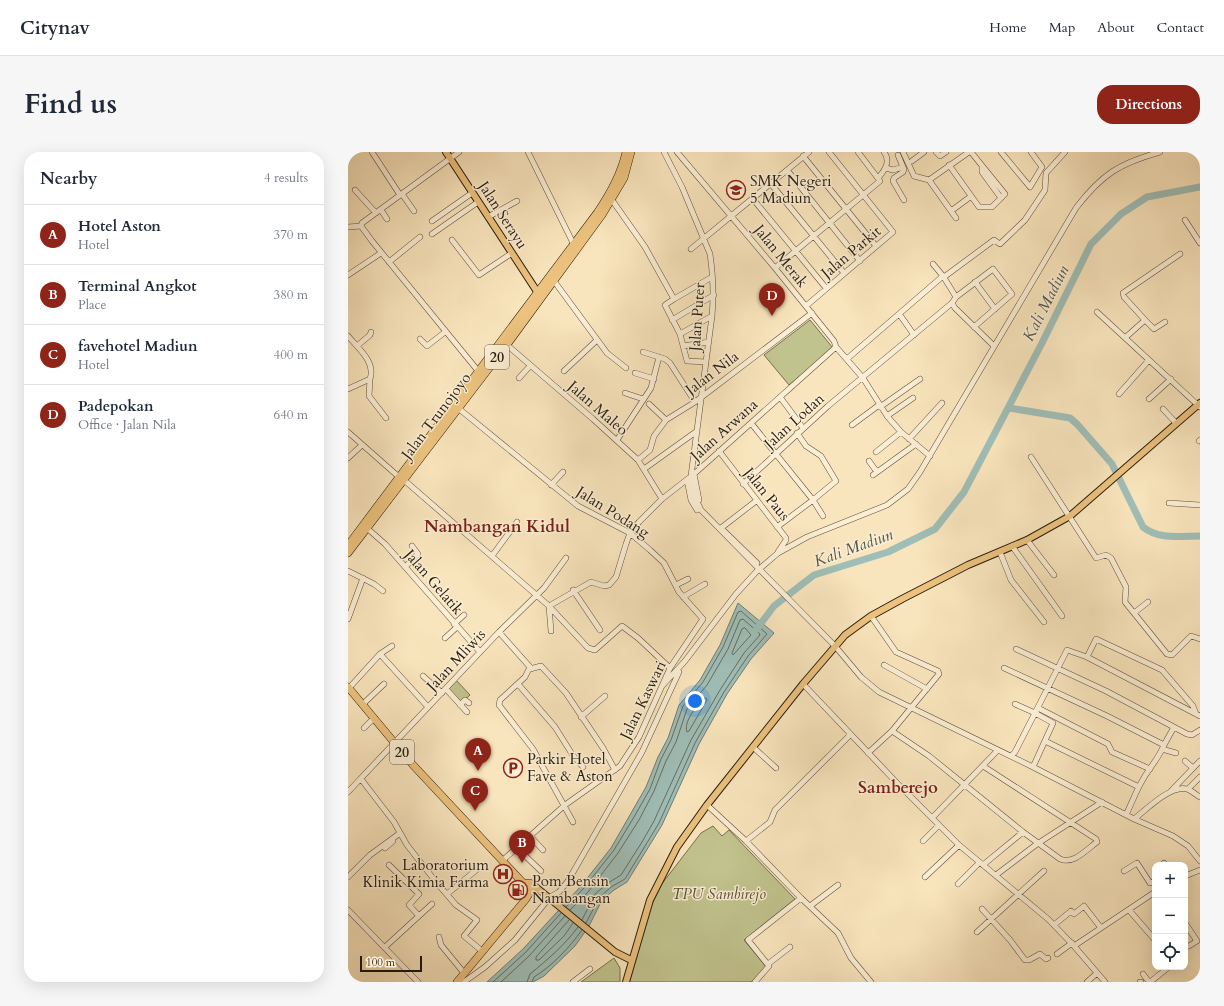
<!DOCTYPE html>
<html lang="en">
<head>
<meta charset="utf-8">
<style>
  :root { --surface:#fff; --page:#f6f6f7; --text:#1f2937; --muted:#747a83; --line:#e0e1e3; --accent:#8f2418 }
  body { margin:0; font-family:Cardo,serif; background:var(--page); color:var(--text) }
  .controls { position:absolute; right:12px; bottom:12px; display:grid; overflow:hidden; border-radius:8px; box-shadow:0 4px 16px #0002 }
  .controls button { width:36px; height:36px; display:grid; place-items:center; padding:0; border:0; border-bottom:1px solid var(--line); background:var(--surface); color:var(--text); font:20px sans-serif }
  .scale { position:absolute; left:12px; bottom:10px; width:62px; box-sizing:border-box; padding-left:4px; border:2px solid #291c0d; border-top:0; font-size:11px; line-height:14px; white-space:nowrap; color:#291c0d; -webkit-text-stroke:3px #fbeed4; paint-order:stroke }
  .you { position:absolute; left:347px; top:549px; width:14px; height:14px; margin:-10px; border:3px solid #fff; border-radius:50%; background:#1a73e8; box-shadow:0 0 0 6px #1a73e833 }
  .badge { display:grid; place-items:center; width:26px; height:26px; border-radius:50%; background:var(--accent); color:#fff; font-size:13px; font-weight:700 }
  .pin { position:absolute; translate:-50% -33px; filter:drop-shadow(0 1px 2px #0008) }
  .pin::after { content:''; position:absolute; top:21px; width:14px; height:12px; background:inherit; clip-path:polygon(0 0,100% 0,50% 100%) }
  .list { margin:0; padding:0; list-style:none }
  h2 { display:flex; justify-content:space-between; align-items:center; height:52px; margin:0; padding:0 16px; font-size:17px }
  h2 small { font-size:13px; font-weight:400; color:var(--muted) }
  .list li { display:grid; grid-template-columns:26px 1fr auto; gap:12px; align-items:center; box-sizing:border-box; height:60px; padding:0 16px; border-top:1px solid var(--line) }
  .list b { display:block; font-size:15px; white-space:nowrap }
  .list p { margin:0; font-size:13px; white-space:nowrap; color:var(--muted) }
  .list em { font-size:13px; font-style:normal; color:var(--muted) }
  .icon { flex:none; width:22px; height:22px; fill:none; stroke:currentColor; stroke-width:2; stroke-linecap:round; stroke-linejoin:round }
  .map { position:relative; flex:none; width:852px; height:830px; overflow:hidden; border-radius:16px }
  header { display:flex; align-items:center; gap:24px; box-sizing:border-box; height:56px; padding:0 20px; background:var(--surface); border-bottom:1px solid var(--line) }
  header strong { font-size:19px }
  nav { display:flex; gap:22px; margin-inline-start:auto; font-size:14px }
  .intro { display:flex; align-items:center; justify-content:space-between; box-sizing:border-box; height:96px; padding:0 24px }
  h1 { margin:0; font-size:28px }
  .button { padding:10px 18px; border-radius:16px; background:var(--accent); color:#fff; font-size:14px; font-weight:700 }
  main { display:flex; gap:24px; padding:0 24px }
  aside { flex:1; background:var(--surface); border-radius:16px; box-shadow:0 4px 16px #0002 }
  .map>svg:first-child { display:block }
</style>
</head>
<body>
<header>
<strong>Citynav</strong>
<nav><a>Home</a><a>Map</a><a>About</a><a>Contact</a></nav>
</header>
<div class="intro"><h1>Find us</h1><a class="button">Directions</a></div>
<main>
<aside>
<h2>Nearby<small>4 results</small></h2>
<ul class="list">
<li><span class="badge">A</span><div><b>Hotel Aston</b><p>Hotel</p></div><em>370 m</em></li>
<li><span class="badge">B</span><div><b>Terminal Angkot</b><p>Place</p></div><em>380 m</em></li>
<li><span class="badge">C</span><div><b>favehotel Madiun</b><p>Hotel</p></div><em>400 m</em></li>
<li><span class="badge">D</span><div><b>Padepokan</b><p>Office · Jalan Nila</p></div><em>640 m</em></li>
</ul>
</aside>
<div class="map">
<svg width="852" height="830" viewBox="0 0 852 830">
  <rect width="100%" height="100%" fill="#f9e5bd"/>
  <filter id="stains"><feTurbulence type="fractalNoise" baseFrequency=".005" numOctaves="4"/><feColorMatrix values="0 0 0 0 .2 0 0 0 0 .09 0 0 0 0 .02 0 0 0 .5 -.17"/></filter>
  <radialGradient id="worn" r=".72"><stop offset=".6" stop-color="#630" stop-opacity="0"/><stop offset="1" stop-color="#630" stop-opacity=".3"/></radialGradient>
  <!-- green -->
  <path fill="#c1c38e" stroke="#75704e" d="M462 168 485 196 441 233 416 203Z
    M107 527 122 543 112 552 98 537Z
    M365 674 374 684 381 678 447 747 396 788 419 816 403 830H281L301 759 313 733 353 681Z
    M266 806 272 816V830H233Z"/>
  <!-- water -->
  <path fill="#9fbeb7" stroke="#707d73" d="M390 451 426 481 403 507 379 542 351 592 314 673 279 730 266 738 254 748 241 774 227 794 196 824 185 830H139L175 797 233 734 263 696 298 635 310 605 320 586 331 553 352 528 372 493Z"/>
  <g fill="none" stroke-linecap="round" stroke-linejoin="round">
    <!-- shore -->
    <path stroke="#646d62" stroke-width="1" d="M397 476 403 483 385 503 384 501 394 477Z
      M356 546H358L359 548 341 579 339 580C335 570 349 553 356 546Z
      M218 755 236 736 266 698 286 665 302 637 313 607 323 588 335 554 355 530 375 495 390 460 393 459 419 482 400 504 376 540 347 591 311 671 277 727 263 735 251 746 238 771
      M222 758 240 740 270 701 291 668 306 639 318 609 328 590 339 557 359 533 380 497 392 468 395 467 411 481 412 483 396 501 372 538 343 588 306 669 294 690 273 723 260 731 247 742 234 768
      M221 768 188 805V808H191L216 784 225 771
      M145 830 178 800 213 761
      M153 830 181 804 217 764
      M179 830 182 822C199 808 216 794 230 775
      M184 830 186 825C204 814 221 796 234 778"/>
    <!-- river -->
    <path stroke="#9fbeb7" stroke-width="7" d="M661 256 722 266 729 272 764 312 795 375C811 388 832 384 852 384
      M408 478 426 454 466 423 540 400 587 377 616 340 694 191 743 92 773 62 799 45 852 35"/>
    <defs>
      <path id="minor" d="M24 0 52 43
        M111 0 14 71 13 74 24 89 131 220
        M180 0 226 93
        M316 0 334 35 362 102C365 123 366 143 364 164L343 324 346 343 353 358 487 494 513 525 531 540 685 615 786 667 825 684 840 694 852 709
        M329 0 427 116 486 189 488 195 515 226 539 264 553 280 582 304
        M555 0 566 24 581 28 608 66
        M588 0 592 4 598 0
        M653 0 682 35 694 15 683 0
        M550 3 555 15
        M455 4 528 94
        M564 9 576 0
        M601 13 631 55H644L657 42 623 0
        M634 14V20L653 46
        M538 16 545 18 555 15 556 17 555 20 546 26 545 29 556 48
        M439 18 512 109
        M531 25C537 18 543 9 536 0
        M581 28 621 0
        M423 32 496 121
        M7 38 28 61
        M54 42 66 59
        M405 47 478 136
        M264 48 297 95 326 147 317 153 332 182 339 209 358 210
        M33 58 39 67
        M603 59 622 45
        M140 65 169 49
        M837 68 852 91
        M84 69 124 41
        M0 75 13 74
        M84 82 130 50
        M104 88 131 123 164 101
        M343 97 461 0
        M41 110 72 85
        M585 112 595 124 608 145 604 151 607 156 646 194
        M427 116 532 29 510 0
        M0 123 33 101
        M596 125 646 88 652 92 677 68 697 38 698 21 717 0
        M206 129 259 201 278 216
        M627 130 647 157
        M608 145 645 117 664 142 626 175
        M326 147 364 125
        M458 154 545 80 481 0
        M749 160 852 255
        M552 163 566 183
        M324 168 366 143
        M797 168 776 145 775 141 832 102
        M332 182 364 164
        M0 184C10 196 28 210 22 227L0 237
        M778 185 797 168 806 177 817 170
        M72 187 79 194 97 180
        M159 193 245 267 290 308 314 347
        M9 194 22 183 23 180
        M335 194 361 190
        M295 200 317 207 322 211 347 250
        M500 206 595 124
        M216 219 249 188
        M287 221 306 227
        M171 226 182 214
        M22 227 21 244 38 266
        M277 241 295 247
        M771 242 801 208
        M432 245 455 276
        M801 247 823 227
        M301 252 318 268
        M532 255 572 227
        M110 256 230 354 282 381 302 398 316 411 331 440 355 467 322 516 291 585 272 614 217 653 155 708
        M815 257 828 271
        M539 264 565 246
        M403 271 465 348 429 375
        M504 273 531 253
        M0 280 51 325
        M449 281 458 294 473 304 488 329 465 348 475 364
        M561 287 594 251
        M269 288 303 236 311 205
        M851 289 852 288
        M371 299 438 386V388L430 400
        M528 300 553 280
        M683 305 748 406 758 403 763 406 778 435 777 450 819 502 824 503 843 484 852 487
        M0 306 14 293
        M290 308 302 298 306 284 318 268 347 250 464 161
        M521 309 529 320
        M296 317 349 279
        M346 322 351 348
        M525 323 568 292
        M56 328 201 454 240 496 247 498 274 474 290 486 322 516
        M339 328 343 348 349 358
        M395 332 480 254 604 151
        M203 333 215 320
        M821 351 852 353
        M373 376 408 349
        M20 377 37 392 132 500
        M376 379 409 411
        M679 388 706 423
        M664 394 714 464
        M652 400 663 428 696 470
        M144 404 169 370
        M57 415 70 402 64 394
        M0 419 26 432 35 439
        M328 433 340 427
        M225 438 252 478
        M335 445 357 432
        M201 454 243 430 256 434 261 433 268 425 278 392 282 381 291 370 314 347 346 322 488 195
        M201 454 203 479
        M786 461 800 450
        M0 467 15 426
        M106 472 116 463
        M151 480 182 515 177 525 152 548 151 553 185 597 225 670
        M97 486 109 475
        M668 497 758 539 839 582 844 583 852 578
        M32 502 44 494
        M739 505 748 487 814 518 845 554 848 562
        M536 513 579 537
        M656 516 759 564 816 593 826 575
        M182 517 193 514 218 541 255 596 267 618
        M75 524 94 541
        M170 532 207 575 224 602 235 615
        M455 532 549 631 611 693 700 767 726 794 757 830
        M314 534 337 509 388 442 409 419 430 401 459 385 539 353 560 337 572 320 728 56C754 22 772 11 812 0
        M1 536 32 502 80 555
        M98 537 119 560
        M15 552 36 532
        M112 553 117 548 121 551
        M690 556 760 592 764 600 802 617
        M233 565 257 544
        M16 576 26 566
        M544 579 581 604 675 680 712 707C725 713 738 698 749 690L748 687 635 614
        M697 589 791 635
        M405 595 428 616
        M814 597 828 601
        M520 601 544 579 591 522 590 519 548 500 523 464
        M663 604 667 600 687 561 667 552
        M837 609 845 616
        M685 615 705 571 687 561 719 498 739 505 852 564
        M13 627 46 670 59 693 88 730 108 753 129 768 116 784 134 799
        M840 637 852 625
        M823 639 852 609
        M0 640 151 480 196 436 218 406
        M359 653 398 689 453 746
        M778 663C785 648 791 631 801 618 807 609 812 603 816 593
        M584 666 650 598
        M786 667C798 658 822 633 839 637 843 638 848 643 852 645
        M182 684 195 698
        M398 689 422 670 427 658 502 583
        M575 689 591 673
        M37 696 45 689 44 687 52 681
        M169 696 193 719
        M816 711 817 713
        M41 713 71 742 61 753 71 764
        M635 713 675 680
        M776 719 789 711 802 731 807 729
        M648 723 689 692 754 650
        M837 724 852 718
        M0 725 22 703 44 687
        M577 725 611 693
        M610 732 631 711
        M99 742 132 715
        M462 754 490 733
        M634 757 662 788 677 808H681L692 802 698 807 700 806
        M0 758 70 830
        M781 758 807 788
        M837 771 849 789 841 794
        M706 773 723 759 726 762 736 754 753 776
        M629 780 696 719
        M91 785 93 793 116 821
        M726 794 807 740
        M37 795 84 752
        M709 802 724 791
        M420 812 442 795
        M795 822 801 830
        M116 830 137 815 167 788 202 745 211 740 220 729 294 600 331 520
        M225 830 242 817
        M407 830 421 814 400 788 453 746 490 781 503 806 523 830
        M739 830 749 821
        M792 830H793
        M802 830 821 815"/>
      <path id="major" d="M98 0 190 141
        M184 732 267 800 283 808
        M278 830 302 748 329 695 359 653 455 532 497 483 523 464 554 447 620 413 679 388 722 364 852 251"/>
      <path id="highway" d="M1 392 249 61C262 42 273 23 278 0
        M0 401 161 190 254 63 276 26 283 0
        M0 535 65 613 177 733
        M109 830 178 747 185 735 182 731H178L177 737 183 739"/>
    </defs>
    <!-- minor casing -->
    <use href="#minor" stroke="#5d4e39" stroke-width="6"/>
    <!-- major casing -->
    <use href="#major" stroke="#291c0d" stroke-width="8"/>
    <!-- highway casing -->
    <use href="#highway" stroke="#291c0d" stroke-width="8"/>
    <!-- minor -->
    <use href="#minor" stroke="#fbeed4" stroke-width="5"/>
    <!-- major -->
    <use href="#major" stroke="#ecc27e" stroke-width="6"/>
    <!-- highway -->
    <use href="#highway" stroke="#ecc27e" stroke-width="7"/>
  </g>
  <!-- icons -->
  <defs>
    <symbol id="school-ring" viewBox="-11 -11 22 22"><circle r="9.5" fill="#fbeed4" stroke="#8f2418" stroke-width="1.5"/><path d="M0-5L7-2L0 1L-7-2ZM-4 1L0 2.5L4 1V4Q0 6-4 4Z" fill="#8f2418"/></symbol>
    <symbol id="parking-ring" viewBox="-11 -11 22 22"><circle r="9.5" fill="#fbeed4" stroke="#8f2418" stroke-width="1.5"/><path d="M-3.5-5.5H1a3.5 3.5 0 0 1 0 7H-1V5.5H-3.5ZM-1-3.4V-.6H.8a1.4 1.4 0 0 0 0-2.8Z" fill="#8f2418"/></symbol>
    <symbol id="hospital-ring" viewBox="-11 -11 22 22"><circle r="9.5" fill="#fbeed4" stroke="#8f2418" stroke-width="1.5"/><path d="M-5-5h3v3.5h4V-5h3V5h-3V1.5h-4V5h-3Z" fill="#8f2418"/></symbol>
    <symbol id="fuel-ring" viewBox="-11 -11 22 22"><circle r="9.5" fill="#fbeed4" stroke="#8f2418" stroke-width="1.5"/><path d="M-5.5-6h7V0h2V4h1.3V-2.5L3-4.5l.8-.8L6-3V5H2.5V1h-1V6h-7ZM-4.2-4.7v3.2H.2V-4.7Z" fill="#8f2418"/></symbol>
  </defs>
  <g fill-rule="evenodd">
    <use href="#school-ring" x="377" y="27" width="22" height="22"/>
    <use href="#parking-ring" x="154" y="605" width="22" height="22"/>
    <use href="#hospital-ring" x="144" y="711" width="22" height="22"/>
    <use href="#fuel-ring" x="159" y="727" width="22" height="22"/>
  </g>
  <g text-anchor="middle" stroke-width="3" stroke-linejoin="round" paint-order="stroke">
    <!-- shield labels -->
    <g fill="#fbeed4" stroke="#685b49" stroke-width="1">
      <rect x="137" y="193" width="24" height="24" rx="3"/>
      <rect x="42" y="588" width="24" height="24" rx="3"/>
    </g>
    <g font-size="14" font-weight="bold" fill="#291c0d">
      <text x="149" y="210">20</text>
      <text x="54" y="605">20</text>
    </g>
    <!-- poi labels -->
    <g font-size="15" fill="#291c0d" stroke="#fbeed4" text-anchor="start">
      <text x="402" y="34">SMK Negeri<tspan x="402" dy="17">5 Madiun</tspan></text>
      <text x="179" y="612">Parkir Hotel<tspan x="179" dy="17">Fave &amp; Aston</tspan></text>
      <text x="141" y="718" text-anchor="end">Laboratorium<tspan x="141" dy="17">Klinik Kimia Farma</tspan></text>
      <text x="184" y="734">Pom Bensin<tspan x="184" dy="17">Nambangan</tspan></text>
    </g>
    <!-- street labels -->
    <g font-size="15" fill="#291c0d" stroke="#fbeed4">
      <text transform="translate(155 63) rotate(57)" y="5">Jalan Serayu</text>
      <text transform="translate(503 100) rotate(-40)" y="5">Jalan Parkit</text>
      <text transform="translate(433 104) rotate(51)" y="5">Jalan Merak</text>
      <text transform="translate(349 165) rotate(-86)" y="5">Jalan Puter</text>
      <text transform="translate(364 221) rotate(-37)" y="5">Jalan Nila</text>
      <text transform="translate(250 256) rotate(41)" y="5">Jalan Maleo</text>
      <text transform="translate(88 264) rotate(-53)" y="5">Jalan Trunojoyo</text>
      <text transform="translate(446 269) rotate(-42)" y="5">Jalan Lodan</text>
      <text transform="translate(376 278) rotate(-42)" y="5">Jalan Arwana</text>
      <text transform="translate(419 342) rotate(51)" y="5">Jalan Paus</text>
      <text transform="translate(265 360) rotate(32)" y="5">Jalan Podang</text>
      <text transform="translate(86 430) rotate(49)" y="5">Jalan Gelatik</text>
      <text transform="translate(108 508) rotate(-47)" y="5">Jalan Mliwis</text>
      <text transform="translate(295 548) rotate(-64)" y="5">Jalan Kaswari</text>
    </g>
    <!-- park labels -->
    <g font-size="15" font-style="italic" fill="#574e34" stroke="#fbeed4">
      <text x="371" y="747">TPU Sambirejo</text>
    </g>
    <!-- water labels -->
    <g font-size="16" font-style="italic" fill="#525548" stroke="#fbeed4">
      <text transform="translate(697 151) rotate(-63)" y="6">Kali Madiun</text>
      <text transform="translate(505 395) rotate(-20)" y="6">Kali Madiun</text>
    </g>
    <!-- quarter labels -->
    <g font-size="17" font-weight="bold" fill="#7a1f14" stroke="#fbeed4">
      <text x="149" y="380">Nambangan Kidul</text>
      <text x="550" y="641">Samberejo</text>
    </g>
  </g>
  <rect width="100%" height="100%" filter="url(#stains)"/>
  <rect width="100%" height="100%" fill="url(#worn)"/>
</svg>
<div class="controls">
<button>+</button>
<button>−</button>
<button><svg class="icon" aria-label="locate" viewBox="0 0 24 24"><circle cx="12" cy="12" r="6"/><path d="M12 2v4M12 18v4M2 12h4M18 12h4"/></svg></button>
</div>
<div class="scale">100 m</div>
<div class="you"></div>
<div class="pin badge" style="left:130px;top:619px">A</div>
<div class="pin badge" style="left:174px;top:711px">B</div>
<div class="pin badge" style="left:127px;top:659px">C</div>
<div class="pin badge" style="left:424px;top:164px">D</div>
</div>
</main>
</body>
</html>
